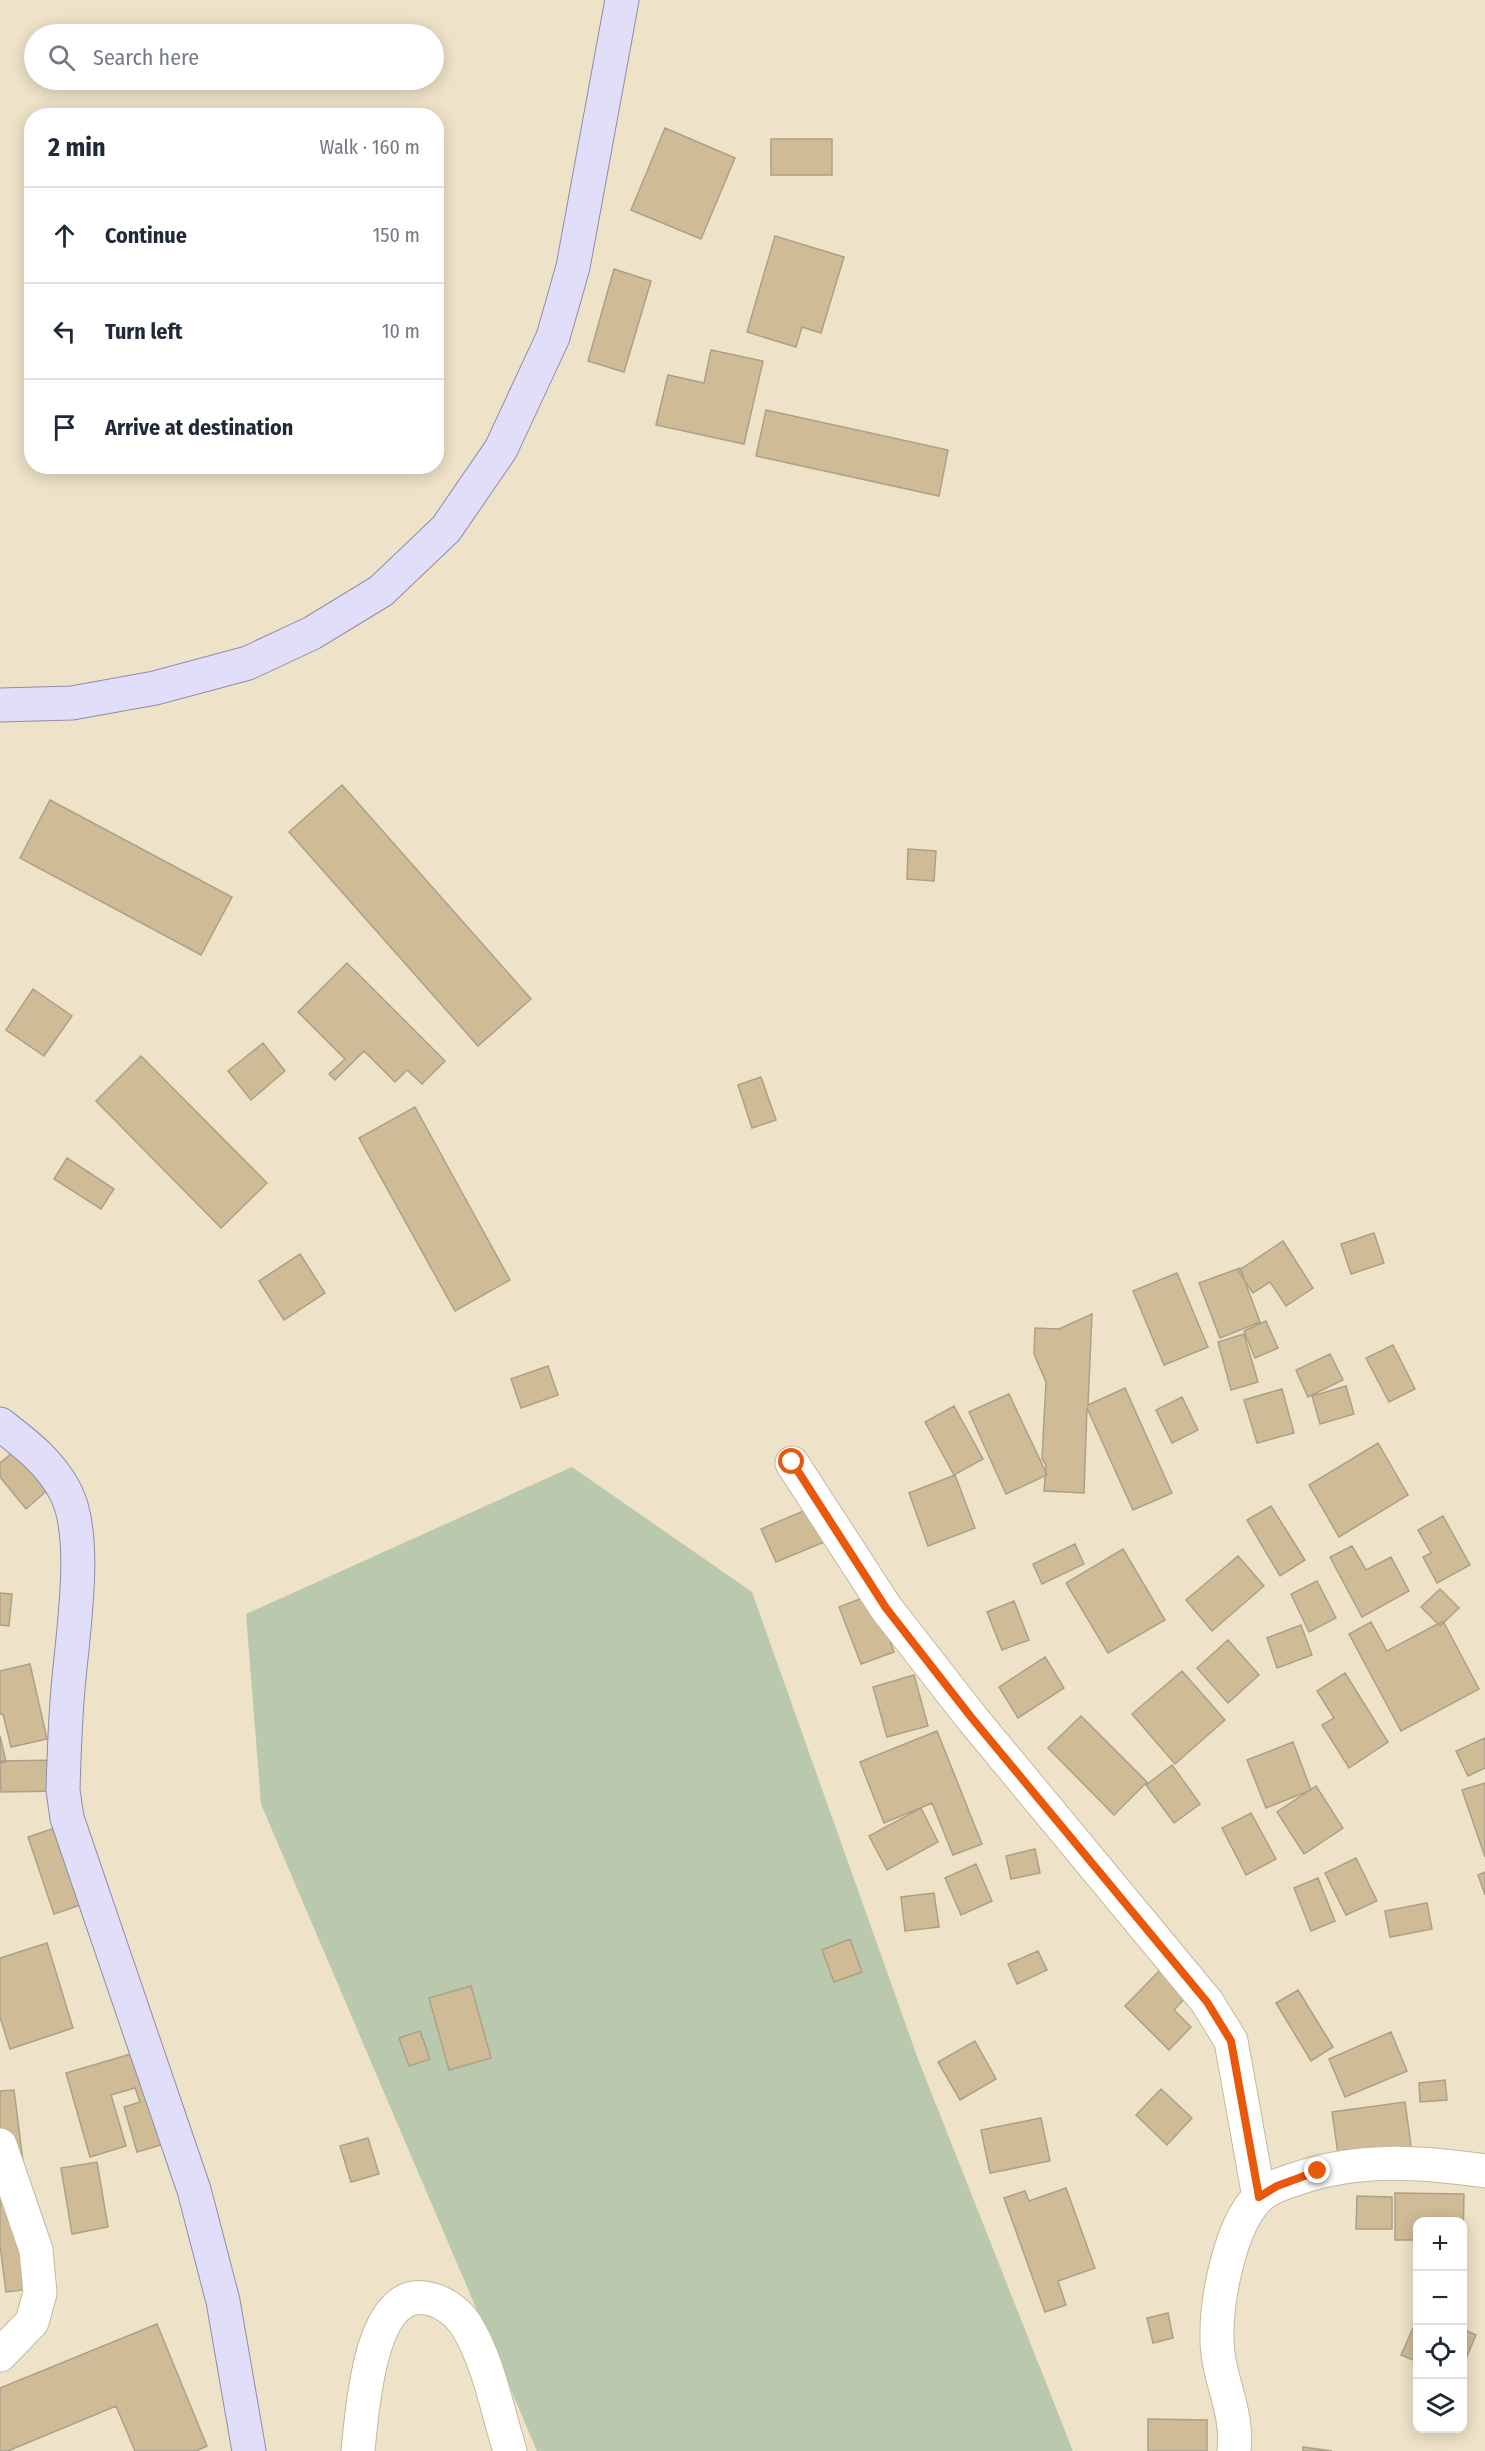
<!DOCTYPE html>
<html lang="en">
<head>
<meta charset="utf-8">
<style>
  :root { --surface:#fff; --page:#f6f6f7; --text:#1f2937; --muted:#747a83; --line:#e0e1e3 }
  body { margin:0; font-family:"Fira Sans Condensed",sans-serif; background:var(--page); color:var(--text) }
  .controls { position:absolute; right:18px; bottom:18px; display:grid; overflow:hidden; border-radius:12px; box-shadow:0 3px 15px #0003 }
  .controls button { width:54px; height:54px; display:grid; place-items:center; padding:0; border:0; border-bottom:2px solid var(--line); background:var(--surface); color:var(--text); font:30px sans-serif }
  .stop { position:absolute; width:18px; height:18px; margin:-14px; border:4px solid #ea580c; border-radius:50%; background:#fff }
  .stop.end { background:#ea580c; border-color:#fff; box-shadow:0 2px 6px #0008 }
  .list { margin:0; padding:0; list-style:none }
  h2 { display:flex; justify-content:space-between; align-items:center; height:78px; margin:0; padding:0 24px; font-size:26px }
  h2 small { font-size:20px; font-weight:400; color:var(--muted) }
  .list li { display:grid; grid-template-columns:39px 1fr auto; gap:18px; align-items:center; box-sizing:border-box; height:96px; padding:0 24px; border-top:2px solid var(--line) }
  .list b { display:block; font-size:22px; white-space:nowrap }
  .list em { font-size:20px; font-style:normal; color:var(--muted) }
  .icon { flex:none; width:33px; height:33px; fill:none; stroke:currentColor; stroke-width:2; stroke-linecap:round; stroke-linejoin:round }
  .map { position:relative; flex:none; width:1485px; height:2451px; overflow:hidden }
  .search { position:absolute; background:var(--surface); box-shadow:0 3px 15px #0003; left:24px; top:24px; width:420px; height:66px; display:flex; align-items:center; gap:15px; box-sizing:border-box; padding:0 21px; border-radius:33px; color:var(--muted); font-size:22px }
  .panel { position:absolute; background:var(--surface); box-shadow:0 3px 15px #0003; left:24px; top:108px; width:420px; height:366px; border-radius:24px }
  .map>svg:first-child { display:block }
</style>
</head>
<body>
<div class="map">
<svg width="1485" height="2451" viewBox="0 0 1485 2451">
  <rect width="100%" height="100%" fill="#eee2c8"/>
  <!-- green -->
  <path fill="#bac9ad" d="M572 1467 752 1592 918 2059 1073 2451H537L261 1804 246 1614Z"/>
  <!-- building -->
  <path fill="#cfbc96" stroke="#aca088" stroke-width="1.5" d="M665 128 735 158 701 239 631 210Z
    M771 139H832V175H771Z
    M775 236 844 257 821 333 802 327 796 347 747 332Z
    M614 269 651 281 624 372 588 361Z
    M711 350 763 361 744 444 656 425 668 375 704 383Z
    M766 410 948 450 939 496 756 456Z
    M342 785 531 999 478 1046 289 832Z
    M50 800 232 897 201 955 20 858Z
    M908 849 936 851 934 881 907 879Z
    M347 963 445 1061 422 1084 407 1070 395 1082 364 1051 335 1080 329 1074 345 1059 298 1012Z
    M33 989 72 1016 44 1056 6 1030Z
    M263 1043 285 1071 251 1100 228 1071Z
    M141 1056 267 1183 221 1228 96 1101Z
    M761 1077 776 1120 752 1128 738 1085Z
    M415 1107 510 1280 455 1311 359 1138Z
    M67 1158 114 1189 101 1209 54 1179Z
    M1374 1233 1384 1263 1351 1274 1341 1244Z
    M1283 1241 1313 1288 1286 1306 1270 1282 1253 1293 1238 1271Z
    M300 1254 325 1293 284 1320 259 1281Z
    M1240 1268 1260 1322 1220 1338 1199 1283Z
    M1177 1273 1208 1347 1164 1365 1133 1291Z
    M1092 1314 1088 1405 1125 1388 1172 1493 1133 1510 1087 1408 1084 1493 1044 1491 1046 1465 1042 1459 1046 1382 1034 1354 1035 1328 1059 1329Z
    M1266 1321 1278 1348 1255 1358 1244 1331Z
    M1244 1334 1258 1382 1231 1390 1218 1342Z
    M1393 1345 1415 1389 1389 1402 1366 1358Z
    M1330 1354 1343 1380 1308 1397 1296 1370Z
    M548 1366 558 1395 521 1408 511 1379Z
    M1346 1386 1354 1414 1320 1424 1312 1396Z
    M1282 1389 1294 1433 1257 1443 1244 1400Z
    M1009 1394 1047 1475 1006 1494 969 1412Z
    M1182 1397 1198 1430 1172 1443 1156 1410Z
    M954 1406 983 1459 954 1475 925 1422Z
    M1378 1443 1408 1495 1339 1537 1309 1485Z
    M18 1448 50 1488 26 1509 0 1477V1463Z
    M955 1475 975 1528 928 1546 909 1493Z
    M822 1503 836 1537 776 1562 761 1529Z
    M1271 1506 1305 1560 1280 1576 1247 1520Z
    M1443 1516 1470 1565 1437 1583 1423 1557 1431 1553 1418 1530Z
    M1075 1544 1084 1564 1042 1584 1033 1564Z
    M1352 1546 1366 1570 1391 1557 1409 1591 1362 1617 1330 1557Z
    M1123 1549 1165 1620 1108 1653 1066 1583Z
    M1238 1556 1264 1586 1212 1631 1186 1600Z
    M1317 1581 1336 1618 1309 1632 1291 1594Z
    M1440 1589 1459 1608 1440 1626 1421 1607Z
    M0 1593 12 1594 9 1626 0 1625Z
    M873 1594 894 1652 861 1664 839 1607Z
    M1014 1601 1029 1640 1002 1650 987 1612Z
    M1443 1621 1479 1689 1401 1731 1349 1634 1371 1622 1387 1651Z
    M1301 1625 1312 1655 1277 1668 1267 1638Z
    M1228 1640 1259 1675 1228 1703 1197 1668Z
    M1045 1657 1064 1688 1018 1718 999 1687Z
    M30 1664 47 1739 11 1747 3 1714H0V1671Z
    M1182 1671 1225 1720 1175 1764 1132 1714Z
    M1345 1673 1388 1742 1349 1768 1322 1725 1334 1718 1317 1691Z
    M914 1675 928 1726 887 1737 873 1687Z
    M1081 1716 1147 1782 1114 1815 1048 1748Z
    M937 1731 982 1844 953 1855 932 1803 884 1823 860 1762Z
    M0 1736 6 1762 0 1763Z
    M1485 1738V1768L1468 1776 1456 1751Z
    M1293 1742 1311 1790 1266 1808 1247 1760Z
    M61 1760V1791L1 1792 0 1761Z
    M1172 1765 1200 1804 1174 1823 1146 1785Z
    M1485 1783V1857L1462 1790Z
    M1316 1786 1343 1828 1304 1854 1277 1812Z
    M921 1808 938 1842 887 1870 869 1836Z
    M1251 1813 1276 1859 1246 1875 1222 1828Z
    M70 1823 95 1900 54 1914 28 1837Z
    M1035 1849 1040 1873 1011 1879 1006 1856Z
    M1356 1858 1377 1901 1346 1915 1325 1873Z
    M976 1864 992 1901 961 1915 945 1878Z
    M1485 1872V1895L1478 1875Z
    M1318 1878 1335 1921 1311 1931 1294 1888Z
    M934 1893 939 1927 905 1931 901 1897Z
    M1427 1903 1432 1929 1390 1937 1385 1911Z
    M850 1939 862 1972 834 1982 822 1950Z
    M47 1943 73 2028 10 2049 0 2017V1958Z
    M1038 1951 1047 1970 1017 1984 1008 1964Z
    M1165 1965 1191 1992 1174 2010 1191 2027 1169 2050 1125 2006Z
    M471 1986 491 2058 449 2070 429 1998Z
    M1298 1990 1333 2047 1311 2061 1276 2003Z
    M420 2031 430 2059 409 2066 399 2038Z
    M1391 2032 1407 2071 1345 2097 1329 2059Z
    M975 2041 996 2079 960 2100 938 2062Z
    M148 2049 174 2141 137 2152 124 2107 140 2102 135 2088 111 2095 126 2146 90 2157 66 2073Z
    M1445 2080 1447 2100 1420 2102 1419 2083Z
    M1161 2089 1192 2118 1167 2145 1136 2115Z
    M14 2090 39 2288 6 2292 0 2245V2091Z
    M1405 2102 1412 2153 1339 2161 1332 2112Z
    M1041 2118 1050 2161 990 2173 981 2130Z
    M368 2138 379 2174 351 2182 340 2146Z
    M97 2162 108 2227 72 2234 61 2168Z
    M1066 2188 1095 2268 1058 2281 1066 2305 1045 2312 1004 2198 1025 2191 1029 2201Z
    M1395 2193 1464 2194 1463 2241 1462 2222H1418V2240H1395Z
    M1357 2196 1392 2197V2229H1356Z
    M1168 2313 1173 2338 1153 2343 1147 2318Z
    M1418 2317V2362L1401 2355Z
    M157 2324 207 2446 196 2451H135L116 2406 8 2451H0V2388Z
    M1462 2329 1476 2335 1462 2368Z
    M1148 2419 1207 2420V2451H1148Z
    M1303 2447 1332 2451H1303Z"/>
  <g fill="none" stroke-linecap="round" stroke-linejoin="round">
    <defs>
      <path id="minor" d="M792 1463 886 1608 971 1717 1207 2002 1231 2041 1259 2197
        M0 2145 36 2250 40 2293 32 2322 0 2355
        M358 2451C362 2413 369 2289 425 2298 441 2300 457 2311 466 2325 489 2362 497 2410 510 2451
        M1234 2451C1239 2411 1217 2378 1217 2339 1216 2301 1230 2224 1259 2197 1268 2188 1283 2183 1296 2179 1359 2157 1420 2162 1485 2171"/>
      <path id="major" d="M0 705 72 703 155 688 248 663 312 633 381 591 446 529 501 449 553 337 573 267 622 0
        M0 1424C26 1444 51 1463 66 1493 89 1538 72 1638 68 1689 65 1722 64 1756 63 1790L67 1818 194 2190 223 2301 249 2451"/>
    </defs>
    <!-- minor casing -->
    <use href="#minor" stroke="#c4b89f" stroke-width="35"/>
    <!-- major casing -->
    <use href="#major" stroke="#918da7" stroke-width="35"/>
    <!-- minor -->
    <use href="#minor" stroke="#fff" stroke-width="33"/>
    <!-- major -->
    <use href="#major" stroke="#e0def9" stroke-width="33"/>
  </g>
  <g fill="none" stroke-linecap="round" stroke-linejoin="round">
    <!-- route -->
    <path stroke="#ea580c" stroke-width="8" d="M792 1462 886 1608 971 1717 1207 2002 1231 2041 1259 2197 1277 2186 1318 2171"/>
  </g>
</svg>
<div class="controls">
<button>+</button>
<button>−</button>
<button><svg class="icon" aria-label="locate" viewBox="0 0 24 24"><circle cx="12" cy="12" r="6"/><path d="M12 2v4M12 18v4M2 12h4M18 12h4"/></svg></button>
<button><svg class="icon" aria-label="layers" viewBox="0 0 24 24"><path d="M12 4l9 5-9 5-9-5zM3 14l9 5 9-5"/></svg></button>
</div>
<div class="stop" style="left:792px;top:1462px"></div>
<div class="stop end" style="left:1318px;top:2171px"></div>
<div class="search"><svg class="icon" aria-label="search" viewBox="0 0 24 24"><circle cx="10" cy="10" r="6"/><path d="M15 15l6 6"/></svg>Search here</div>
<section class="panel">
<h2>2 min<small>Walk · 160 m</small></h2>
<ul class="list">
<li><svg class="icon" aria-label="ahead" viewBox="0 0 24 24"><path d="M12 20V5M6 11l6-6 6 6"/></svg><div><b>Continue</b></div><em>150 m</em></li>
<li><svg class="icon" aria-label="left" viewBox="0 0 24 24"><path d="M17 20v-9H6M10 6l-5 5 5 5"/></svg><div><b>Turn left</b></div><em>10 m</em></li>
<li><svg class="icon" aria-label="arrive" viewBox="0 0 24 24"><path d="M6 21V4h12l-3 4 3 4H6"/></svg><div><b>Arrive at destination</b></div></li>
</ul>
</section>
</div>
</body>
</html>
